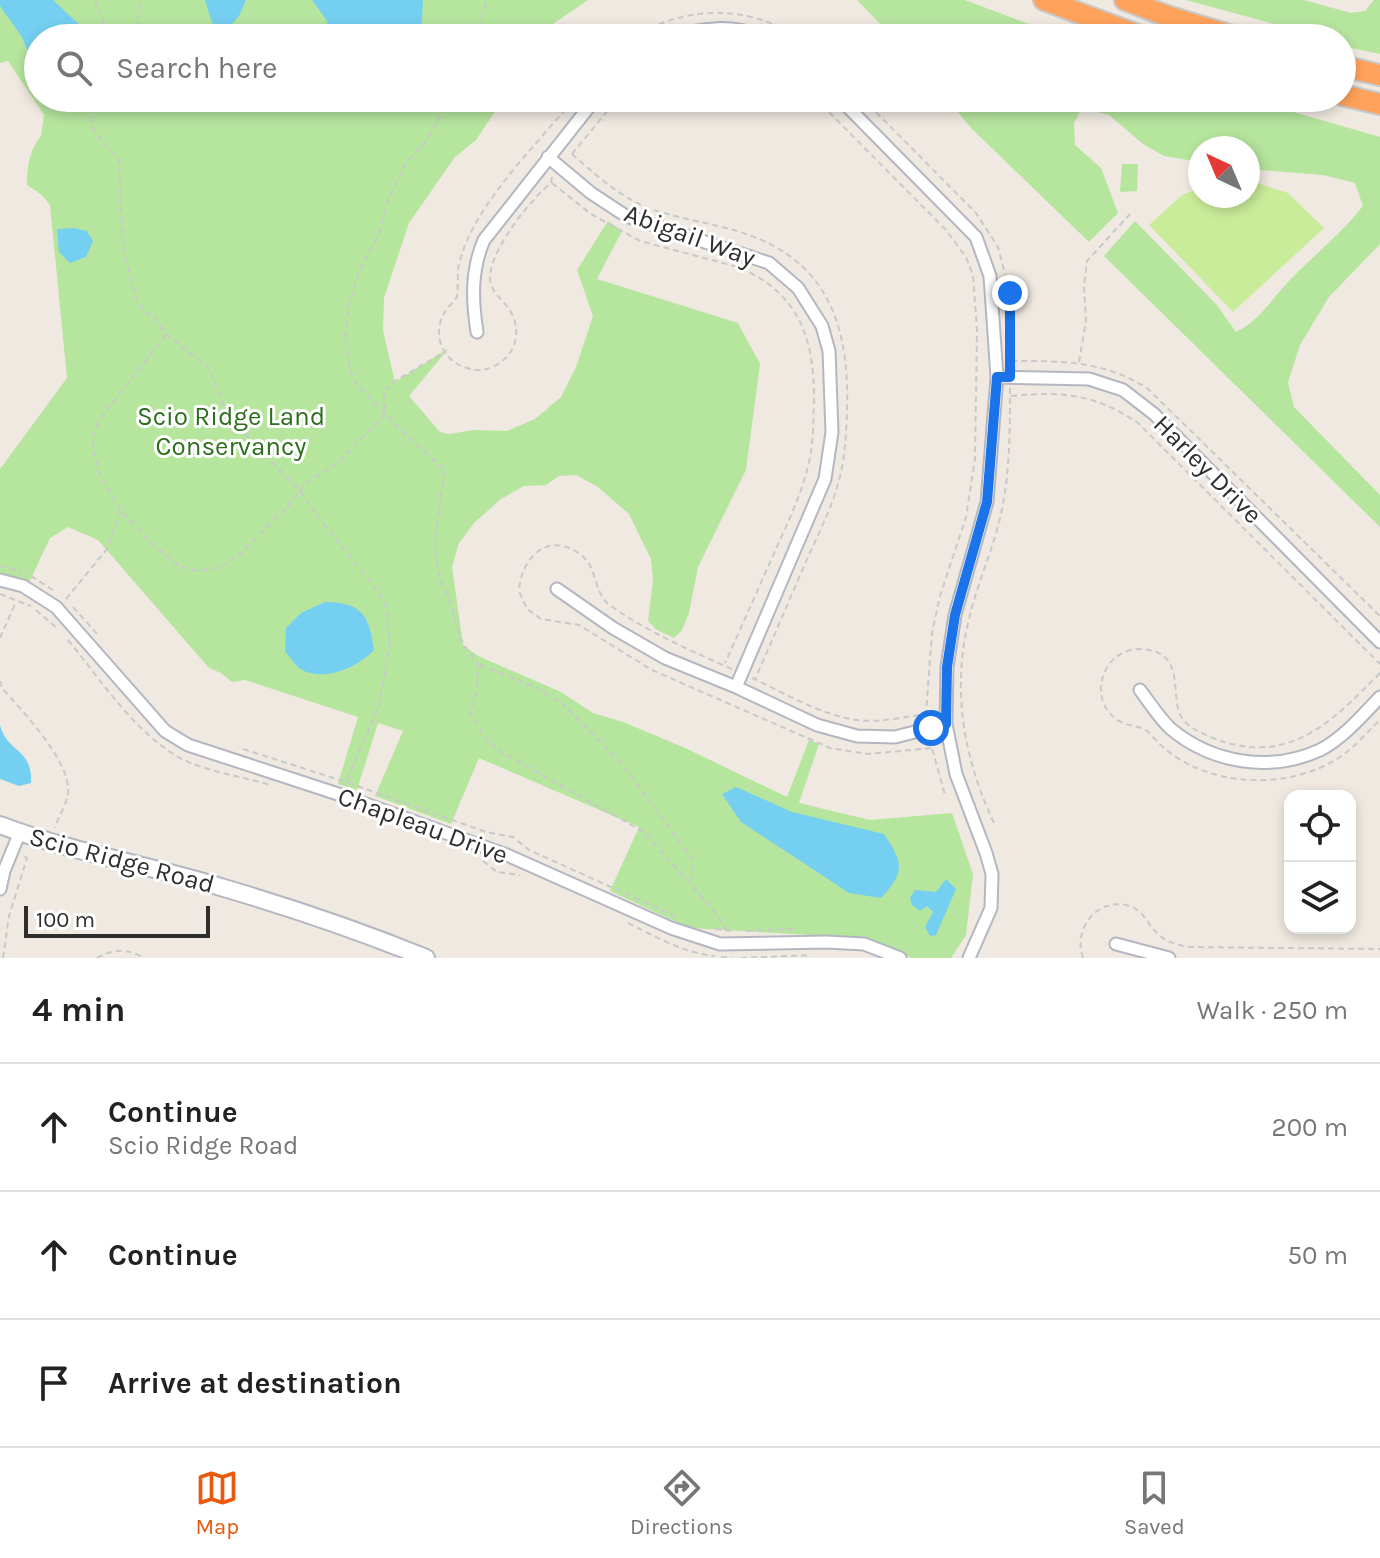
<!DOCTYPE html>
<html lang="en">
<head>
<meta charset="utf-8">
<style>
  :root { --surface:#fff; --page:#f2f2f2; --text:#222; --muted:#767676; --line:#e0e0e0; --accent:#ea580c }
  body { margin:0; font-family:Karla,sans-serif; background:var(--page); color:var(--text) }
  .controls { position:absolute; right:24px; bottom:24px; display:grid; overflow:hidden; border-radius:16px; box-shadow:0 4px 12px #0003 }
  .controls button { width:72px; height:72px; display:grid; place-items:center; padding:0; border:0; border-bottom:2px solid var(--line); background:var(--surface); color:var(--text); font:40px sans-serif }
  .compass { position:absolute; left:1188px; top:136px; width:72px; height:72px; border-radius:50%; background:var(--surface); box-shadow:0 4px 12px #0003; rotate:316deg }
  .scale { position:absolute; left:24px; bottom:20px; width:186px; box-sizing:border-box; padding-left:8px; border:4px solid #2e2e2e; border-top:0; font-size:22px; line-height:28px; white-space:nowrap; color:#2e2e2e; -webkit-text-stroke:6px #fff; paint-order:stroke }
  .stop { position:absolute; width:24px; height:24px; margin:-18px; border:6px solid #1a73e8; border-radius:50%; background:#fff }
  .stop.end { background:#1a73e8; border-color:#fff; box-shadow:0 2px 8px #0008 }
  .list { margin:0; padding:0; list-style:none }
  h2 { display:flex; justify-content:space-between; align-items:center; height:104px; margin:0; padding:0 32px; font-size:34px }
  h2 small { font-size:26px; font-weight:400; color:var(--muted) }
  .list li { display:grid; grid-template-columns:52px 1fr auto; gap:24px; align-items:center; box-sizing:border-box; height:128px; padding:0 32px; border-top:2px solid var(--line) }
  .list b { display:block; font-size:30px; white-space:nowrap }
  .list p { margin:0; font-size:26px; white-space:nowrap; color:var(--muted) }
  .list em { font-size:26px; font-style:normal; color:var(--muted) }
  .icon { flex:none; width:44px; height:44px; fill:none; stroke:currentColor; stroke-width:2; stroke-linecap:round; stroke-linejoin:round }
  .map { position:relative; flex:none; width:1380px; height:958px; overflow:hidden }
  .search { position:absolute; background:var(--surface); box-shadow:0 4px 12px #0003; left:24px; right:24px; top:24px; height:88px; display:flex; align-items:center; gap:20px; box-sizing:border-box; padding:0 28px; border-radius:44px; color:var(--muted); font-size:30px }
  .sheet { height:488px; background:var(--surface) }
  nav { display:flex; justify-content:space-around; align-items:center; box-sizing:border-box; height:112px; border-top:2px solid var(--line); background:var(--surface); font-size:22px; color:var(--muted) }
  nav a { display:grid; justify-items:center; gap:4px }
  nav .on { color:var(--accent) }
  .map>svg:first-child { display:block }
</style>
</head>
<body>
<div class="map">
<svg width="1380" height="958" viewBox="0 0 1380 958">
  <rect width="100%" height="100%" fill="#efe9e1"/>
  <!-- green -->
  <path fill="#b6e59e" d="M0 0H588L547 28 539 38H38V98H504L476 140 455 157 409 223 384 298 383 331 395 382 449 348 409 396 440 432 449 434 474 430 507 431 535 419 561 397 576 367 593 316 577 270 608 221 622 231 597 279 738 323 760 364 746 470 698 567 689 613 682 630 674 638 657 630 648 621 653 581 651 559 629 514 598 487 576 475 559 476 546 485 524 486 501 499 475 522 459 543 452 567 463 645 478 656 561 692 593 713 623 722 683 747 787 797 809 740 819 744 799 803 870 820 952 813 973 874 966 935 951 958H912L863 938 689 928 610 891 639 827 479 758 451 824 375 796 403 731 378 723 357 790 338 784 358 717 245 680 232 682 221 673 209 668 98 540 68 527 50 538 28 585 0 575V469L67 378 50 205 42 195 27 185C27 167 29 150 41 136L44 115 8 61 0 63Z
    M857 0H965L1066 38H894Z
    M1186 0H1304L1351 13 1365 11 1374 0H1380V54L1342 46V38H1311L1267 22Z
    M946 98H1245L1380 137V244L1329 297 1300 345 1288 382 1294 407 1380 495V527L1104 256 1135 221 1216 304 1236 332C1258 322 1272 299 1289 281 1314 255 1341 234 1363 206L1355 183 1323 175 1248 169V148H1200V162L1164 156 1143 144 1109 115 1082 108 1074 123 1075 145 1101 168 1118 213 1089 242 972 129Z
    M1122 164H1138L1137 191 1120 192Z"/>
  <!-- pitch -->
  <path fill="#c9ec9a" d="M1248 180 1288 193 1324 228 1233 312 1149 225 1182 195 1200 188V196H1248Z"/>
  <!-- water -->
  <path fill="#75cff0" d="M0 0H53L85 30 88 38H38V76L22 37 0 6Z
    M205 0H246L239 16 229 27 212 23Z
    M312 0H423L422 22 414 38H317L328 22Z
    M74 228 87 231 93 241 86 257 70 263 59 252 57 229Z
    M325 602C363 603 369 615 374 650 358 667 325 682 302 670 296 667 290 657 285 651L286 628 301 613Z
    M0 725C7 753 33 748 31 783L19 786 0 779Z
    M736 787 792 812 884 834C903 863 906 871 881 898L849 893 793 856 741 822 722 794Z
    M946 879 956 889 936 935 930 936 925 927 933 912 927 906 920 911 912 905 910 898 915 890 936 892Z"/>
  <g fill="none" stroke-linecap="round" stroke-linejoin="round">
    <defs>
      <path id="street" d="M669 38C701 28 733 23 764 38
        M839 98 976 237 990 276 997 377 987 502 955 615 947 667 946 724 956 774 986 853 992 874 991 908 969 958
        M548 157 591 193 626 216 769 263 798 288 822 326 829 351 832 432 825 479 736 687
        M477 332C472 300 471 270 484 240L596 98
        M997 377 1089 379 1123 390 1154 414 1380 642
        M0 580 23 586 56 607 165 731 188 745 341 795 507 855 671 928 720 944 826 942 864 944 900 958
        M557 589 613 628 665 658 736 687 817 725 857 736 895 737 946 724
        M1140 690C1150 703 1159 718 1171 729 1212 763 1270 773 1320 750 1342 739 1363 715 1380 697
        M0 889 4 871 20 832
        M1116 944 1169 958"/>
      <path id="secondary" d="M0 825C74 853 149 865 224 888 292 908 360 931 426 958"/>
      <path id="highway" d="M1044 0 1146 38
        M1125 0 1167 16 1239 38
        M1342 66 1380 75
        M1342 95 1380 104"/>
    </defs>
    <!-- street casing -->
    <use href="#street" stroke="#b4b7c1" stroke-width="15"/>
    <!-- secondary casing -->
    <use href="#secondary" stroke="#b4b7c1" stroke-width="20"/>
    <!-- highway casing -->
    <use href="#highway" stroke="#c9c9c9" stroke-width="24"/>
    <!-- path -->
    <path stroke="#c9c9c9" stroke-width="2" stroke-dasharray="6 4" stroke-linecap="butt" d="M95 0 109 38
      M133 38 142 0
      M478 38 479 25 487 0
      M632 38C683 6 747 3 798 38
      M90 98 87 105 94 131 119 161 123 249 136 297 143 310 155 318 166 334 209 368 228 416 300 491 319 518 379 593 387 608 390 642 379 706 346 782
      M452 98 425 142 406 163 389 198 378 236 359 271 349 305 345 337 350 370 354 381 398 427 445 470C440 504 432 540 439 575 441 583 446 590 449 597 459 629 455 637 478 664L477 690 470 714 486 739 501 752 644 832 717 914 727 932
      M815 98 946 230 966 257 973 275 977 330 975 459 966 517 940 596 932 633 926 713
      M862 98 976 213 998 247 1010 293V366
      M572 154C596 175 621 198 651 209 689 222 732 225 768 243 837 277 849 343 847 412 846 437 845 460 838 484 831 509 819 533 808 557 790 598 773 639 755 679
      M572 154 618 98
      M552 177 551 183C530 200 489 251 490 279 491 292 502 299 509 309 521 326 518 350 501 362 490 370 479 372 467 368 441 361 431 332 446 310 449 305 455 302 457 296 459 284 456 272 460 260 475 204 538 143 575 98
      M552 183 591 214 640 241 738 267C799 293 814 337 814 399 813 422 814 444 808 466 801 496 787 524 775 551 758 589 742 626 725 663
      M166 335 103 415 94 432 93 448 99 473 121 511 158 549 181 567 199 571 220 567 240 554 287 507 306 483 340 461 385 414 384 391 395 381 443 353
      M1011 361C1063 361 1101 360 1147 388L1380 616
      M1079 362 1086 321 1084 286 1087 261 1130 214
      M1011 396C1061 391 1096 394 1138 423L1380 664
      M0 566 22 572
      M31 576 56 592
      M0 594 31 606
      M66 599 107 549 121 511
      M73 607 98 635
      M36 610 58 629
      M0 638 16 602
      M68 640C101 680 134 732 180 758 207 772 241 776 270 785
      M480 665 535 687 563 704 623 765 693 860 691 882
      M732 669C691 651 648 632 611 606 592 593 599 568 581 555 549 530 521 557 519 591L527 609 541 619 579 625 652 670 830 748 868 754 932 748
      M1380 673C1335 718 1295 763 1224 742 1210 737 1190 730 1182 718 1168 697 1189 650 1139 649 1127 649 1114 656 1108 666 1095 685 1100 713 1123 723 1130 726 1138 726 1146 730 1152 735 1157 742 1163 747 1172 755 1183 762 1194 767 1239 787 1297 785 1340 757 1355 747 1367 732 1380 720
      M752 678C785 693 822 716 858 720 880 723 904 717 926 714
      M0 681 2 688C22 711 71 761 68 793 67 804 58 817 55 828
      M932 739V748L945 795
      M243 749 346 782 486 832 513 837 529 850 675 916
      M994 823C963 757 951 687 970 615 979 578 996 543 1003 504 1010 466 1010 427 1010 388
      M483 861 497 872 520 875
      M628 923C656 937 684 953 715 956
      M715 929 733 931
      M747 931 791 929V931
      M721 957 732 958
      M3 958 9 916 27 858 24 856
      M97 958C113 949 128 948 144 958
      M741 958 811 955
      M1083 958C1073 930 1095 899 1126 905 1144 909 1146 923 1158 934 1166 942 1176 944 1187 947L1380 949"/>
    <!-- street -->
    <use href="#street" stroke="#fff" stroke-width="11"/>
    <!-- secondary -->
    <use href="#secondary" stroke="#fff" stroke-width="16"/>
    <!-- highway -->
    <use href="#highway" stroke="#ffa35c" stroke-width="20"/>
  </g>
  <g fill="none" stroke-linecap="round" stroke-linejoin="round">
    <!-- route -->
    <path stroke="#1a73e8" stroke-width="10" d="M931 728 946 724 947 667 955 615 987 502 997 377H1010V293"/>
  </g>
  <g text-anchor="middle" stroke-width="6" stroke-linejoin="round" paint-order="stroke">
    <!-- street labels -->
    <g font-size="26" fill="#2e2e2e" stroke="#fff">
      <text transform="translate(690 235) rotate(20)" y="9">Abigail Way</text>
      <text transform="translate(1208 469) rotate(45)" y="9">Harley Drive</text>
      <text transform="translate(423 825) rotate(20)" y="9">Chapleau Drive</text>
      <text transform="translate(122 860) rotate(15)" y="9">Scio Ridge Road</text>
    </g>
    <!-- park labels -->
    <g font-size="26" fill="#2c6e1b" stroke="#fff">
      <text x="231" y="425">Scio Ridge Land<tspan x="231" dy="30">Conservancy</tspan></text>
    </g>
  </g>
</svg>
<div class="controls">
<button><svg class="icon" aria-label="locate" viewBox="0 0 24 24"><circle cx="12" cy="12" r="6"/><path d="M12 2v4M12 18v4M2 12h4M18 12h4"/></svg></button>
<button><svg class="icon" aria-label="layers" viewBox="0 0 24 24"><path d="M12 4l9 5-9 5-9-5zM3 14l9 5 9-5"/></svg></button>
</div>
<svg class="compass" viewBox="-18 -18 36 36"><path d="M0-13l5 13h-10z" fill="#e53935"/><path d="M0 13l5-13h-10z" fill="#767676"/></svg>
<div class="scale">100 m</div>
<div class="stop" style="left:931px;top:728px"></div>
<div class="stop end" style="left:1010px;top:293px"></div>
<div class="search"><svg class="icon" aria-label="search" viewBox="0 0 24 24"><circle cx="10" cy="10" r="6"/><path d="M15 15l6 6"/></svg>Search here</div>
</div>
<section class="sheet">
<h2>4 min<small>Walk · 250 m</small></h2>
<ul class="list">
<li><svg class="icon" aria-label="ahead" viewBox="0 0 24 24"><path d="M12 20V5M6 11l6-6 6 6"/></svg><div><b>Continue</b><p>Scio Ridge Road</p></div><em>200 m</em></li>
<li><svg class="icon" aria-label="ahead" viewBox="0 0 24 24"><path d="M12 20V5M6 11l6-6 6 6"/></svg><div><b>Continue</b></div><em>50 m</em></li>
<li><svg class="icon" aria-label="arrive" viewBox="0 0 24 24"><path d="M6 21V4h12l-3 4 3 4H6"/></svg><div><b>Arrive at destination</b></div></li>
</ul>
</section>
<nav>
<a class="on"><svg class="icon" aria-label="map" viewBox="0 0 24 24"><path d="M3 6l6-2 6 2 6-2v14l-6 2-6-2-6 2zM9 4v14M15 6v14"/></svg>Map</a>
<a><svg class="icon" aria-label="directions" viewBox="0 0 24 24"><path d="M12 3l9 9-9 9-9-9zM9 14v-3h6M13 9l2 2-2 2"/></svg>Directions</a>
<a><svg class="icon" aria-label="saved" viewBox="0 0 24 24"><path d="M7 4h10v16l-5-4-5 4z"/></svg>Saved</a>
</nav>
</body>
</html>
